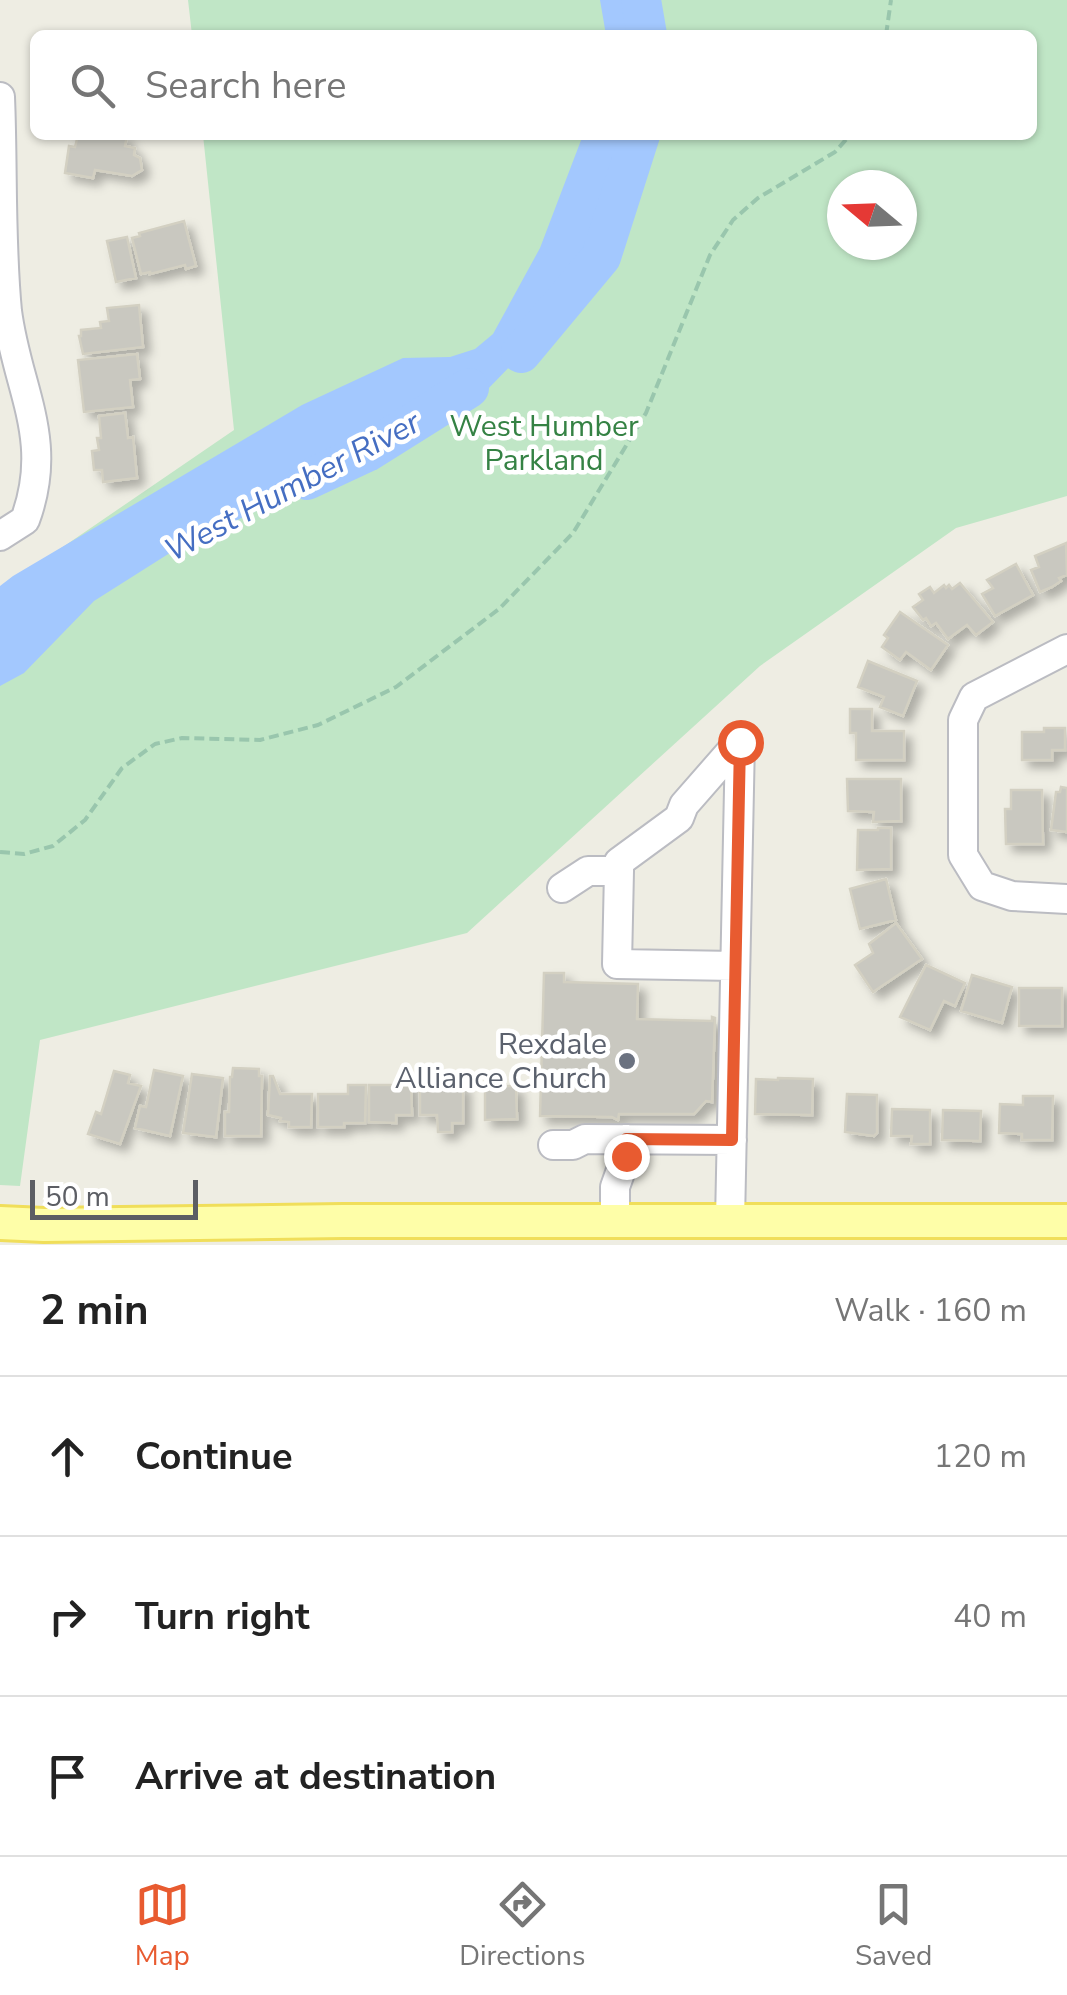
<!DOCTYPE html>
<html lang="en">
<head>
<meta charset="utf-8">
<style>
  :root { --surface:#fff; --page:#f6f6f6; --text:#222; --muted:#767676; --line:#e0e0e0; --accent:#e85b30 }
  body { margin:0; font-family:"Nunito Sans",sans-serif; background:var(--page); color:var(--text) }
  .compass { position:absolute; left:827px; top:170px; width:90px; height:90px; border-radius:50%; background:var(--surface); box-shadow:0 2px 8px #0004; rotate:289deg }
  .scale { position:absolute; left:30px; bottom:25px; width:168px; box-sizing:border-box; padding-left:10px; border:5px solid #5c5e64; border-top:0; font-size:28px; line-height:35px; white-space:nowrap; color:#5c5e64; -webkit-text-stroke:8px #fff; paint-order:stroke }
  .stop { position:absolute; width:30px; height:30px; margin:-22px; border:8px solid #e85b30; border-radius:50%; background:#fff }
  .stop.end { background:#e85b30; border-color:#fff; box-shadow:0 2px 10px #0008 }
  .list { margin:0; padding:0; list-style:none }
  h2 { display:flex; justify-content:space-between; align-items:center; height:130px; margin:0; padding:0 40px; font-size:42px }
  h2 small { font-size:32px; font-weight:400; color:var(--muted) }
  .list li { display:grid; grid-template-columns:65px 1fr auto; gap:30px; align-items:center; box-sizing:border-box; height:160px; padding:0 40px; border-top:2px solid var(--line) }
  .list b { display:block; font-size:38px; white-space:nowrap }
  .list em { font-size:32px; font-style:normal; color:var(--muted) }
  .icon { flex:none; width:55px; height:55px; fill:none; stroke:currentColor; stroke-width:2; stroke-linecap:round; stroke-linejoin:round }
  .map { position:relative; flex:none; width:1067px; height:1245px; overflow:hidden }
  .search { position:absolute; background:var(--surface); box-shadow:0 2px 8px #0004; left:30px; right:30px; top:30px; height:110px; display:flex; align-items:center; gap:25px; box-sizing:border-box; padding:0 35px; border-radius:15px; color:var(--muted); font-size:38px }
  .sheet { height:610px; background:var(--surface) }
  nav { display:flex; justify-content:space-around; align-items:center; box-sizing:border-box; height:140px; border-top:2px solid var(--line); background:var(--surface); font-size:28px; color:var(--muted) }
  nav a { display:grid; justify-items:center; gap:5px }
  nav .on { color:var(--accent) }
  .map>svg:first-child { display:block }
</style>
</head>
<body>
<div class="map">
<svg width="1067" height="1245" viewBox="0 0 1067 1245">
  <defs>
    <filter id="shadow"><feDropShadow dx="7" dy="7" stdDeviation="5" flood-color="#0004"/></filter>
  </defs>
  <rect width="100%" height="100%" fill="#eeede3"/>
  <!-- green -->
  <path fill="#c0e6c6" fill-rule="evenodd" d="M188 0H1067V496L956 528 760 666 467 933 40 1040 20 1186 0 1185V590L234 430 203 135H1032V35H192ZM842 185H902V245H842Z"/>
  <!-- water -->
  <path fill="#a3c8fe" d="M600 0H645L646 35H606Z
    M583 135H635L605 220 548 327 453 425 417 414 331 475 173 551 94 601 24 673 0 686V586L13 576 302 405 403 358 450 357 475 349 493 334 540 248Z"/>
  <g fill="none" stroke-linecap="round" stroke-linejoin="round">
    <!-- river -->
    <path stroke="#a3c8fe" stroke-width="40" d="M641 0 647 35
      M521 353 601 257 640 135
      M307 480 367 452 469 388"/>
  </g>
  <!-- building -->
  <path fill="#c9c8c0" stroke="#d3d0c2" stroke-width="2.5" filter="url(#shadow)" d="M73 135 127 136 125 146 135 148 134 155 140 158 142 170 132 176 95 170 93 178 65 173 69 146 75 147 77 139 72 138Z
    M184 221 196 266 186 269 185 265 150 274V272L141 274 132 238 140 236 139 233Z
    M127 237 136 278 116 282 107 241Z
    M139 305 143 347 83 354 79 336H81V330L101 328 100 322 109 321 107 308Z
    M137 354 140 379 130 380 133 407 84 412 78 360Z
    M125 413 128 438 133 437 137 478 103 482 102 470H94L92 451 99 450 97 438H101L99 416Z
    M1066 543 1067 575 1059 578 1061 581 1052 587 1040 592 1031 570 1039 567 1035 556Z
    M1016 564 1033 595 995 616 982 594 993 588 987 580Z
    M960 583 993 622 976 635 967 625 948 639 936 623 931 626 926 618 923 620 913 607 923 600 919 594 930 587 934 593 944 585 946 588 949 585 952 589Z
    M900 612 948 645 931 670 906 652 900 660 882 647 888 638 884 635Z
    M868 661 917 681 903 716 880 707 884 697 858 687Z
    M850 709H872V731H904V760H856V733H850Z
    M1044 728H1065V750H1052V760H1022V732H1044Z
    M847 779H901V821L873 822 874 812 848 811Z
    M1061 787 1067 788V832L1051 830 1056 792H1060Z
    M1011 790H1042L1043 844H1006L1005 809H1011Z
    M878 828H891V869L857 870 858 830H878Z
    M886 879 896 920 860 929 850 889Z
    M896 923 922 959 873 992 855 965 873 953 869 944Z
    M926 965 965 983 955 1006 944 1001 930 1030 900 1017Z
    M544 973H564V982L638 984 637 1019 712 1021V1017L715 1018 712 1102 706 1101 694 1114H619L618 1120 612 1117 540 1116Z
    M972 975 1012 987 1002 1023 961 1011Z
    M1019 988H1062V1026H1019Z
    M233 1068 259 1069V1076H262L261 1136H225V1112H229L230 1077H232Z
    M154 1070 183 1076 170 1136 135 1128 140 1106 146 1107Z
    M114 1071 130 1075 128 1083 141 1086 120 1144 88 1134 96 1112 101 1114Z
    M192 1074 223 1078 216 1137 183 1133Z
    M270 1076H273L280 1094H312L311 1127H289V1122L280 1121 281 1118 268 1115Z
    M778 1078 813 1079 812 1115 755 1114 756 1079 778 1080Z
    M397 1080H411L412 1115H396V1123L369 1122V1085H397Z
    M420 1084H463V1123H452V1132H438L437 1115H420Z
    M348 1085H366L365 1123H344V1127H318V1094H348Z
    M485 1086H516L517 1119 485 1120Z
    M847 1094 877 1095V1133L874 1136 845 1132Z
    M1023 1096H1053L1052 1140H1022V1134L999 1133 1000 1104 1023 1105Z
    M892 1109 930 1110V1144H911L912 1136H891Z
    M943 1110 981 1111 980 1141 942 1140Z"/>
  <g fill="none" stroke-linecap="round" stroke-linejoin="round">
    <defs>
      <path id="minor" d="M0 97C3 168 0 240 7 311 17 389 55 439 25 520L0 536
        M1067 649 974 697 963 720V855L982 886 1012 896 1067 899
        M619 871 617 964 735 966
        M562 888 588 871H619V862L679 818 684 805 740 741
        M553 1145H573L585 1139 732 1140
        M615 1221V1187L626 1156V1139
        M730 1221 740 741"/>
      <path id="major" d="M0 1223 44 1225 343 1221H1067"/>
    </defs>
    <!-- minor casing -->
    <use href="#minor" stroke="#bbbcc2" stroke-width="32"/>
    <!-- major casing -->
    <use href="#major" stroke="#f0de5a" stroke-width="38"/>
    <!-- path -->
    <path stroke="#99c6ad" stroke-width="4" stroke-dasharray="10 5" stroke-linecap="butt" d="M886 35 891 0
      M0 852 24 854 53 846 85 820 122 768 155 744 182 738 260 740 318 725 396 687 499 609 573 533 646 413 710 255 733 220 758 198 835 152 850 135"/>
    <!-- minor -->
    <use href="#minor" stroke="#fff" stroke-width="28"/>
    <!-- major -->
    <use href="#major" stroke="#fefea8" stroke-width="32"/>
  </g>
  <g fill="none" stroke-linecap="round" stroke-linejoin="round">
    <!-- route -->
    <path stroke="#e85b30" stroke-width="12" d="M626 1156V1139L732 1140 740 742"/>
  </g>
  <!-- markers -->
  <circle fill="#6b7280" stroke="#fff" stroke-width="4" cx="627" cy="1061" r="10"/>
  <g text-anchor="middle" stroke-width="9" stroke-linejoin="round" paint-order="stroke">
    <!-- park labels -->
    <g font-size="30" fill="#358244" stroke="#fff">
      <text x="544" y="436">West Humber<tspan x="544" dy="34">Parkland</tspan></text>
    </g>
    <!-- worship labels -->
    <g font-size="30" fill="#5b616d" stroke="#fff" text-anchor="end">
      <text x="607" y="1054">Rexdale<tspan x="607" dy="34">Alliance Church</tspan></text>
    </g>
    <!-- water labels -->
    <g font-size="32" font-style="italic" fill="#456ec2" stroke="#fff">
      <text transform="translate(292 486) rotate(-28)" y="11">West Humber River</text>
    </g>
  </g>
</svg>
<svg class="compass" viewBox="-18 -18 36 36"><path d="M0-13l5 13h-10z" fill="#e53935"/><path d="M0 13l5-13h-10z" fill="#767676"/></svg>
<div class="scale">50 m</div>
<div class="stop" style="left:740px;top:742px"></div>
<div class="stop end" style="left:626px;top:1156px"></div>
<div class="search"><svg class="icon" aria-label="search" viewBox="0 0 24 24"><circle cx="10" cy="10" r="6"/><path d="M15 15l6 6"/></svg>Search here</div>
</div>
<section class="sheet">
<h2>2 min<small>Walk · 160 m</small></h2>
<ul class="list">
<li><svg class="icon" aria-label="ahead" viewBox="0 0 24 24"><path d="M12 20V5M6 11l6-6 6 6"/></svg><div><b>Continue</b></div><em>120 m</em></li>
<li><svg class="icon" aria-label="right" viewBox="0 0 24 24"><path d="M7 20v-9h11M14 6l5 5-5 5"/></svg><div><b>Turn right</b></div><em>40 m</em></li>
<li><svg class="icon" aria-label="arrive" viewBox="0 0 24 24"><path d="M6 21V4h12l-3 4 3 4H6"/></svg><div><b>Arrive at destination</b></div></li>
</ul>
</section>
<nav>
<a class="on"><svg class="icon" aria-label="map" viewBox="0 0 24 24"><path d="M3 6l6-2 6 2 6-2v14l-6 2-6-2-6 2zM9 4v14M15 6v14"/></svg>Map</a>
<a><svg class="icon" aria-label="directions" viewBox="0 0 24 24"><path d="M12 3l9 9-9 9-9-9zM9 14v-3h6M13 9l2 2-2 2"/></svg>Directions</a>
<a><svg class="icon" aria-label="saved" viewBox="0 0 24 24"><path d="M7 4h10v16l-5-4-5 4z"/></svg>Saved</a>
</nav>
</body>
</html>
